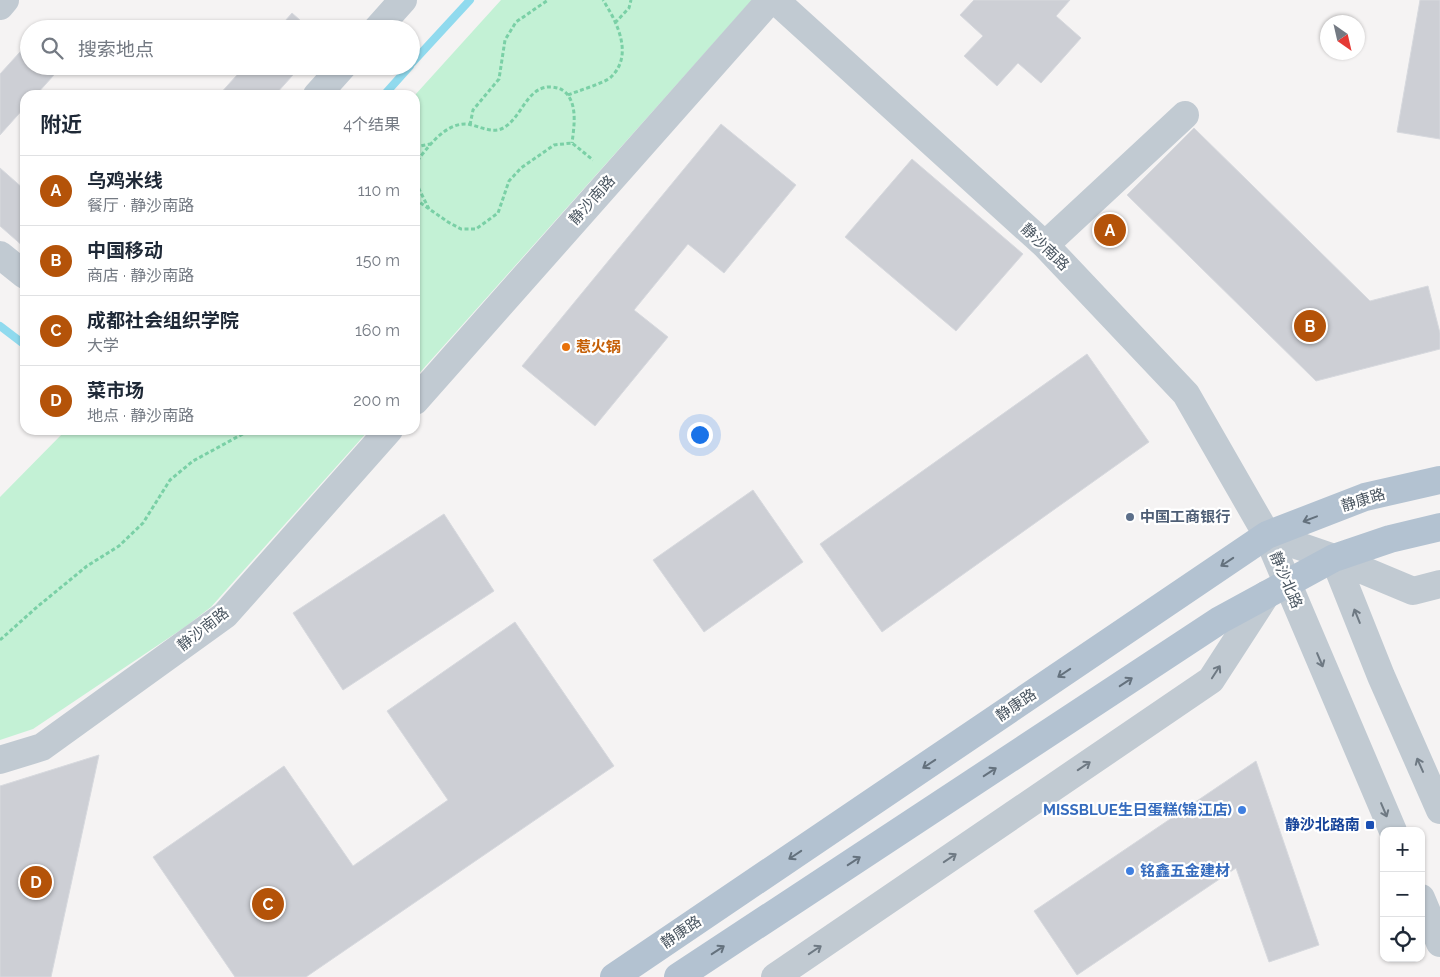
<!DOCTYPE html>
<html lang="zh">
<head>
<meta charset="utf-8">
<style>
  :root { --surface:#fff; --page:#f6f6f7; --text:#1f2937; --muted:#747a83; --line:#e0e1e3; --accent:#b45309 }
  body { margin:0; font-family:Raleway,"Noto Sans SC",sans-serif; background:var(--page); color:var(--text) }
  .controls { position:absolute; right:15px; bottom:15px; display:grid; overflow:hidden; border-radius:10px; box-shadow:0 1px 4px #0004 }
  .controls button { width:45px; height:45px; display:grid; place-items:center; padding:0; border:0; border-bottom:1px solid var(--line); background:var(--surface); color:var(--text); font:25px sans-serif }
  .compass { position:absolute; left:1320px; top:15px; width:45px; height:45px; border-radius:50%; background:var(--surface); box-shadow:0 1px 4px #0004; rotate:146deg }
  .you { position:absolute; left:699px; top:434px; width:18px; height:18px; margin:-12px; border:4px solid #fff; border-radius:50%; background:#1a73e8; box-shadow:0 0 0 8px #1a73e833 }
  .badge { display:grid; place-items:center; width:32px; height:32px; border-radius:50%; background:var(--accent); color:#fff; font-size:16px; font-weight:700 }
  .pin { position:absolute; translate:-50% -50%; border:2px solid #fff; box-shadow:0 1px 5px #0006 }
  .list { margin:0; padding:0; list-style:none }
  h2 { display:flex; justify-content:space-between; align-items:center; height:65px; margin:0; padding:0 20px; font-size:21px }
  h2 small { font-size:16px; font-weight:400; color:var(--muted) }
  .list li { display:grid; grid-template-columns:32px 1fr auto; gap:15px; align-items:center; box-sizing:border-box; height:70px; padding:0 20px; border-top:1px solid var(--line) }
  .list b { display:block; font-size:19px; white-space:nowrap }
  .list p { margin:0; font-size:16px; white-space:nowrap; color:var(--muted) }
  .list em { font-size:16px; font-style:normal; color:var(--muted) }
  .icon { flex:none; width:28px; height:28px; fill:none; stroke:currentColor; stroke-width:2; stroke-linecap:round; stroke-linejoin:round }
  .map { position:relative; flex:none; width:1440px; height:977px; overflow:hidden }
  .search { position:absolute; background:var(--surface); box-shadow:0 1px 4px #0004; left:20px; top:20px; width:400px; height:55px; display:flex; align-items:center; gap:12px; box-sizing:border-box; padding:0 18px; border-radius:28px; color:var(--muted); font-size:19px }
  .panel { position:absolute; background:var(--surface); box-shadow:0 1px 4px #0004; left:20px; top:90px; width:400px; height:345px; border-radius:15px }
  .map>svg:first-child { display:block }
</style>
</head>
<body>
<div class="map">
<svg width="1440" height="977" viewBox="0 0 1440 977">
  <rect width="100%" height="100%" fill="#f5f3f3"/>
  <!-- green -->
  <path fill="#c3f1d5" d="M501 0H752L415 378V95Z
    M66 430H369L211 607 185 627 33 729 0 740V497Z"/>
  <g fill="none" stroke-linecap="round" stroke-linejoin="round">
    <!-- stream -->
    <path stroke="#90daee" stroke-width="8" d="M411 64 470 0
      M384 95 410 66
      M0 326 25 345"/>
  </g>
  <!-- building -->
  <path fill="#cdcfd5" stroke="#d7d9de" d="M974 0H1070L1056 16 1081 38 1041 83 1018 63 997 86 964 56 983 36 960 15Z
    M1420 0H1440V139L1397 132Z
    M292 13 310 29H278Z
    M29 42V66H62L36 95H25V107L0 135V74Z
    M245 66H301L275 95H219Z
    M721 124 796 185 724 273 688 244 634 310 668 337 595 426 522 366Z
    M1194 128 1370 301 1428 286 1440 333V349L1316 381 1127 195Z
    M912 159 1023 254 956 331 845 237Z
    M0 168 25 190V248L0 226Z
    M1087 354 1149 442 882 632 820 544Z
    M753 490 803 562 704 632 653 560Z
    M444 514 494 591 343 690 293 613Z
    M515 622 614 766 306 977H235L153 857 284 766 353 866 448 800 387 711Z
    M99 755 51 977H0V786Z
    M1256 761 1319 945 1269 962 1236 868 1077 975 1034 911Z"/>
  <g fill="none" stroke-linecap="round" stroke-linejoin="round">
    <!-- path -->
    <path stroke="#7ad0a6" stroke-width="3" stroke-dasharray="4 2.5" stroke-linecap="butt" d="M615 23 629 8 631 0
      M568 95C577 91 605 83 611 77 634 55 617 22 603 0
      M470 125 473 110 499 79 505 40 516 22 548 0
      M415 147 430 144
      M415 199 448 222 461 229H476L498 213 509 181 521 168 554 145 572 143 593 160
      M429 209 419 189 415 164C427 148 445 122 468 124 478 126 491 133 501 129 522 120 526 85 552 87 558 88 560 88 565 92 578 104 574 127 572 143
      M0 640 37 607 87 566 119 546 143 523 170 480 193 461 250 430"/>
    <!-- minor -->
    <path stroke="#c1cad2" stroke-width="28" d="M775 0 1045 245 1186 394 1267 535 1393 831
      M0 6 5 0
      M377 29 403 0
      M317 95 343 66
      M1045 245 1185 115
      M0 255 25 275
      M415 401 770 0
      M1267 535 1334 558 1381 676 1440 810
      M1334 558 1413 591 1440 584
      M0 760 42 747 225 615 389 430
      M1421 898 1440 943
      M775 977 1211 680 1266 595"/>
    <!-- major -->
    <path stroke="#b3c2d1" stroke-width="28" d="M614 977 1267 535 1365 497 1440 480
      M678 977 1220 620 1334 558 1390 539 1440 527"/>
  </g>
  <!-- one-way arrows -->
  <defs><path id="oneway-shaft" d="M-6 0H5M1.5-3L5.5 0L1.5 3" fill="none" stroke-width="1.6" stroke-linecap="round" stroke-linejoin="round" transform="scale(1.25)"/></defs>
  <g stroke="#64717d">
    <use href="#oneway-shaft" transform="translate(1310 519) rotate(159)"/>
    <use href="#oneway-shaft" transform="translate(1227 562) rotate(146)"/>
    <use href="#oneway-shaft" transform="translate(1064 673) rotate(146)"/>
    <use href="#oneway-shaft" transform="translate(1126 682) rotate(-33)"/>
    <use href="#oneway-shaft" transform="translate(929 764) rotate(146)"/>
    <use href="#oneway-shaft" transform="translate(990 772) rotate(-33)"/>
    <use href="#oneway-shaft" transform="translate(795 855) rotate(146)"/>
    <use href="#oneway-shaft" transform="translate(854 861) rotate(-33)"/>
    <use href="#oneway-shaft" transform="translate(718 950) rotate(-33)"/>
  </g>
  <g stroke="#6e7983">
    <use href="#oneway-shaft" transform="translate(1357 616) rotate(-112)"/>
    <use href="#oneway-shaft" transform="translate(1320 660) rotate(67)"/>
    <use href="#oneway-shaft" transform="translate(1216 672) rotate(-57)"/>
    <use href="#oneway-shaft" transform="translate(1420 765) rotate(-114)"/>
    <use href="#oneway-shaft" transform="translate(1084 766) rotate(-34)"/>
    <use href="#oneway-shaft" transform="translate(1384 810) rotate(67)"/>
    <use href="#oneway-shaft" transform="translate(950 858) rotate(-34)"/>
    <use href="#oneway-shaft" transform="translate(815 950) rotate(-34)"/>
  </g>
  <!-- markers -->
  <circle fill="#e8710a" stroke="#fff" stroke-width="2" cx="566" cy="347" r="5"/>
  <circle fill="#5c6f8a" stroke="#fff" stroke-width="2" cx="1130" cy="517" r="5"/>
  <g fill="#3f7fe0" stroke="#fff" stroke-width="2">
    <circle cx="1242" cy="810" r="5"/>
    <circle cx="1130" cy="871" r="5"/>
  </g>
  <rect fill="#1a4fb4" stroke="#fff" stroke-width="2" x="1365" y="820" width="10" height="10" rx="2.5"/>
  <g text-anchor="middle" stroke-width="4.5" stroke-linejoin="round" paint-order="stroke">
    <!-- street labels -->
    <g font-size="15" fill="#4a5661" stroke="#fff">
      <text transform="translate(592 200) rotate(-48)" y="5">静沙南路</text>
      <text transform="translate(1045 247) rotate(44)" y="5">静沙南路</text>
      <text transform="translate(1363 500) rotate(-17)" y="5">静康路</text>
      <text transform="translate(1286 580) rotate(67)" y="5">静沙北路</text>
      <text transform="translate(203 629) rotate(-38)" y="5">静沙南路</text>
      <text transform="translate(1016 705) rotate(-34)" y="5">静康路</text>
      <text transform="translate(681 932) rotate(-34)" y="5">静康路</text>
    </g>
    <!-- food labels -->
    <g font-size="15" font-weight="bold" fill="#c56008" stroke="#fff" text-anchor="start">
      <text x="576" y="352">惹火锅</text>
    </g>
    <!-- service labels -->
    <g font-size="15" font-weight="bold" fill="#4e5e75" stroke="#fff" text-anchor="start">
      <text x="1140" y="522">中国工商银行</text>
    </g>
    <!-- shop labels -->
    <g font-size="15" font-weight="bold" fill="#366cbe" stroke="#fff" text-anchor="end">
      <text x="1232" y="815">MISSBLUE生日蛋糕(锦江店)</text>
      <text x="1140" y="876" text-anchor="start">铭鑫五金建材</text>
    </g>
    <!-- transit labels -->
    <g font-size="15" font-weight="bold" fill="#164399" stroke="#fff" text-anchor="end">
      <text x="1360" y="830">静沙北路南</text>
    </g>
  </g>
</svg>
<div class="controls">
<button>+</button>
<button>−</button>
<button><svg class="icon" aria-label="locate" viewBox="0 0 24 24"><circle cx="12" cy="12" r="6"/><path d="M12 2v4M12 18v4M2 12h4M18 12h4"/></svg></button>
</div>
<svg class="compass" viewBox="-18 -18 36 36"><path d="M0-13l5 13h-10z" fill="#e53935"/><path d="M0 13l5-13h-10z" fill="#747a83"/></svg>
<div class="you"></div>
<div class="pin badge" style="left:1110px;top:230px">A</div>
<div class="pin badge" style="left:1310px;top:326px">B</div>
<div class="pin badge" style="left:268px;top:904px">C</div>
<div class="pin badge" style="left:36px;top:882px">D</div>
<div class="search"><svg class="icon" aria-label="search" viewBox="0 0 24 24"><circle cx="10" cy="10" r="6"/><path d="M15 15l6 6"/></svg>搜索地点</div>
<section class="panel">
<h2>附近<small>4个结果</small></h2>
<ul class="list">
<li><span class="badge">A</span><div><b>乌鸡米线</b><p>餐厅 · 静沙南路</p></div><em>110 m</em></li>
<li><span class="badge">B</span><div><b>中国移动</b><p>商店 · 静沙南路</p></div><em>150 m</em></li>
<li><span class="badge">C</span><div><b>成都社会组织学院</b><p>大学</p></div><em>160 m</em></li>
<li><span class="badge">D</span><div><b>菜市场</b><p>地点 · 静沙南路</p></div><em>200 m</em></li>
</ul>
</section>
</div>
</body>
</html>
